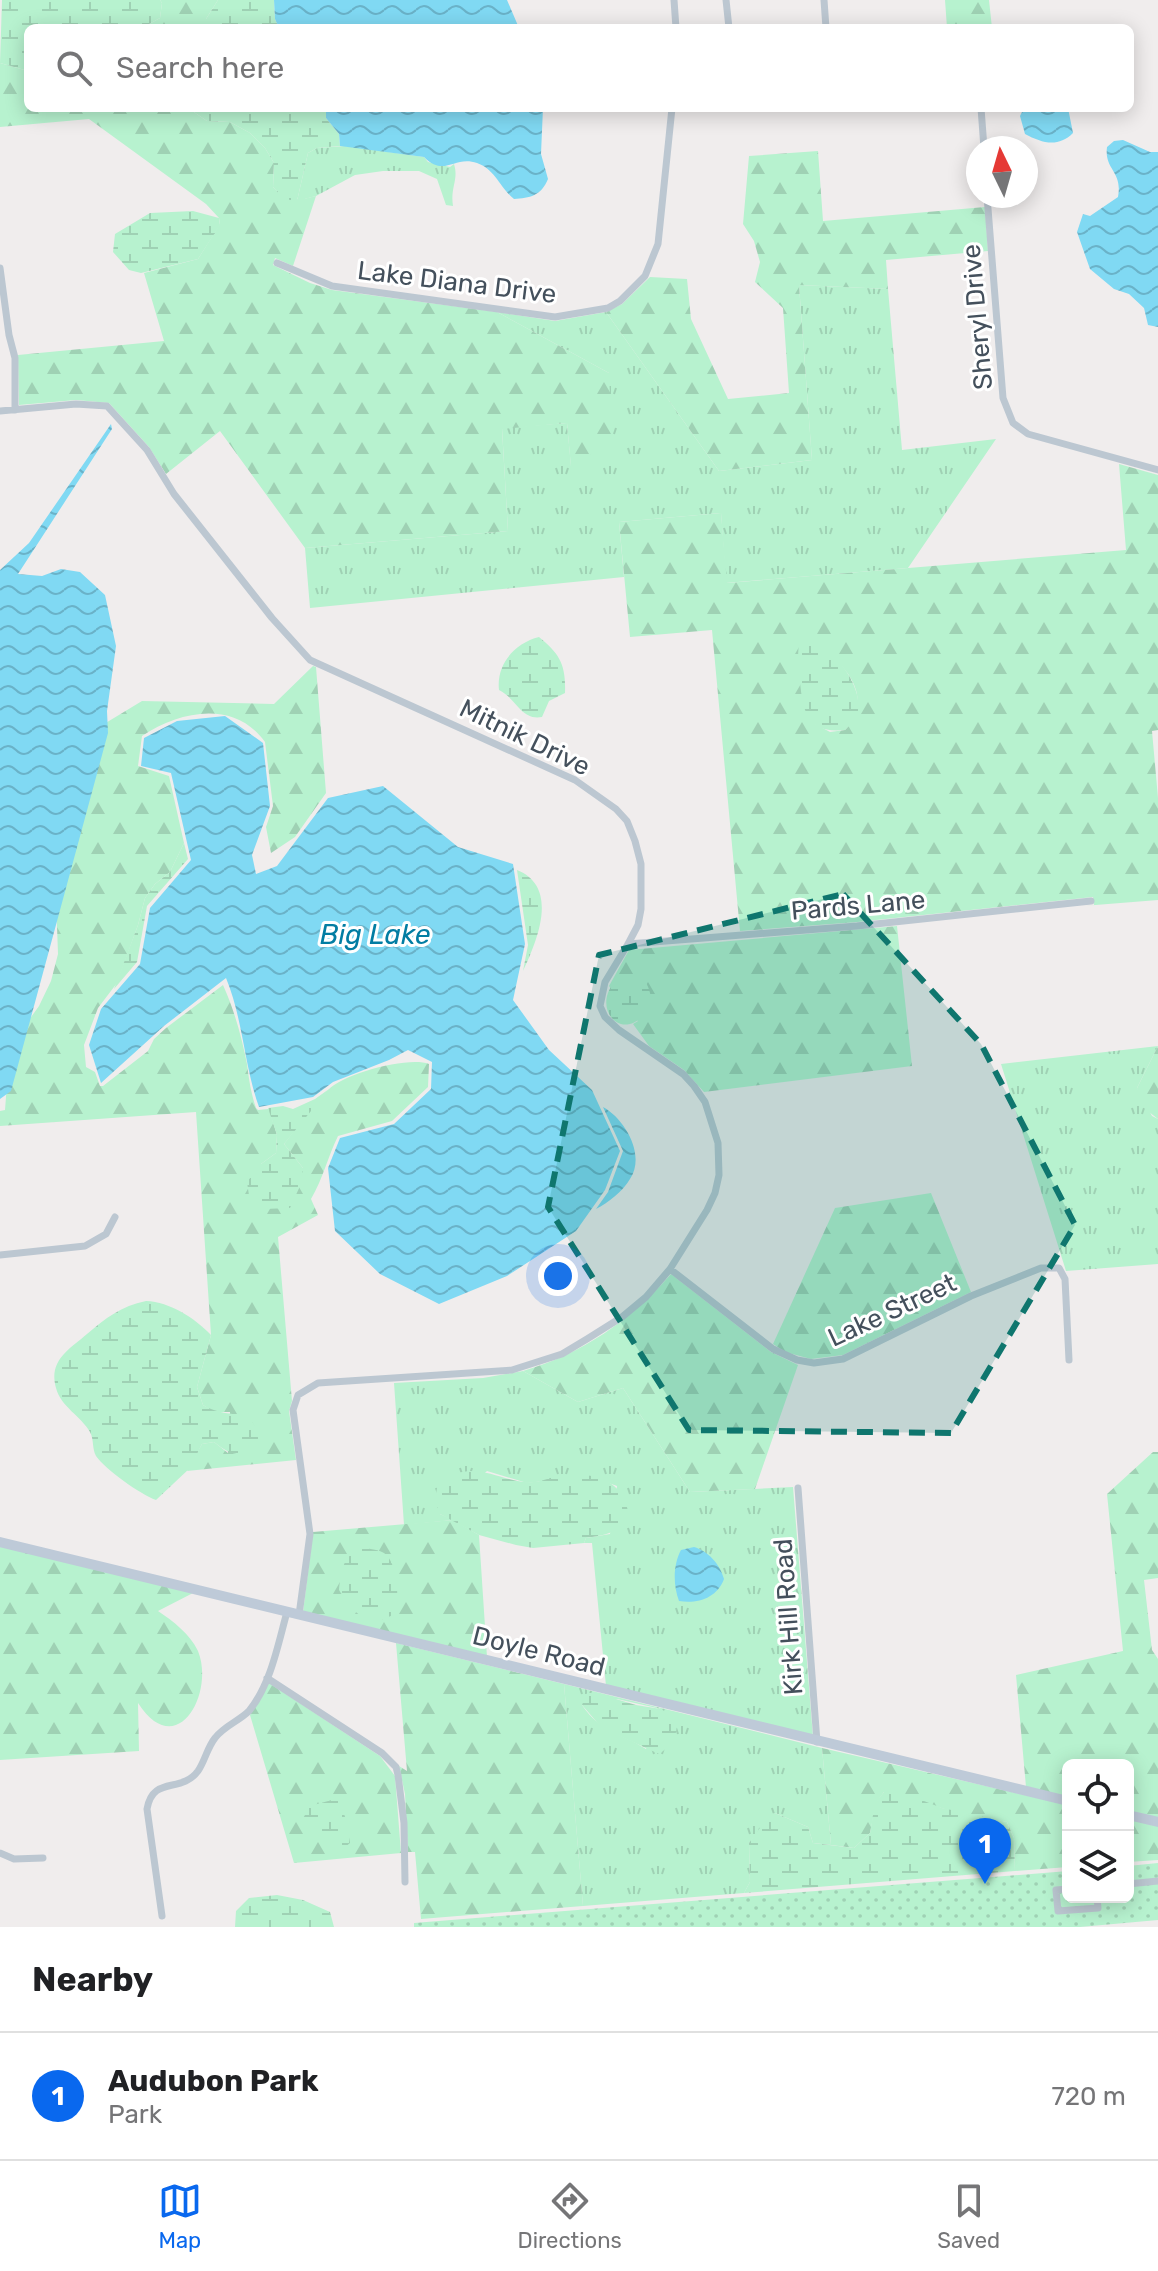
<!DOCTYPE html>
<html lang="en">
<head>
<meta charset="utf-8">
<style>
  :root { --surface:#fff; --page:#f6f6f6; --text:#202124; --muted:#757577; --line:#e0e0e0; --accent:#0968ee }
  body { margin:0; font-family:Rubik,sans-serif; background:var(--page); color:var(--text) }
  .controls { position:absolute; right:24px; bottom:24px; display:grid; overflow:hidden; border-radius:12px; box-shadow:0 4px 20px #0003 }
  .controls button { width:72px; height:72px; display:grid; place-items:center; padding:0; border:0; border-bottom:2px solid var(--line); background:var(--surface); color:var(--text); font:40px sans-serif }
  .compass { position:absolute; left:966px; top:136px; width:72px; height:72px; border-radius:50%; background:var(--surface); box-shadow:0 4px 20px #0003; rotate:355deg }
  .you { position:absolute; left:558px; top:1276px; width:28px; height:28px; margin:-20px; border:6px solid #fff; border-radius:50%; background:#1a73e8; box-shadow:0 0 0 12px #1a73e833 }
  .badge { display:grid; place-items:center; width:52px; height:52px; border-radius:50%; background:var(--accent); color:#fff; font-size:26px; font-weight:700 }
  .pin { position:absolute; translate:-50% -66px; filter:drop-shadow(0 2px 4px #0008) }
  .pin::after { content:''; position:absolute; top:42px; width:28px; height:24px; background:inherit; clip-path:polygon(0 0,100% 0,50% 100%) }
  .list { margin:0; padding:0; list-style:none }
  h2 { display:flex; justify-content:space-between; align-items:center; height:104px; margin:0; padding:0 32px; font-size:34px }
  h2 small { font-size:26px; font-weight:400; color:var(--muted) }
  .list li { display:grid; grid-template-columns:52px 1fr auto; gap:24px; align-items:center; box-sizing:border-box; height:128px; padding:0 32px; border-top:2px solid var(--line) }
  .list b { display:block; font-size:30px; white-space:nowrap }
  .list p { margin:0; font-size:26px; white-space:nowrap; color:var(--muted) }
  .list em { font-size:26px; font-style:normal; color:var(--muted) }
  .icon { flex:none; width:44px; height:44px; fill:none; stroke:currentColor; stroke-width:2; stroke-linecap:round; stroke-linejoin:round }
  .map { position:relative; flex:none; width:1158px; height:1927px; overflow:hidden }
  .search { position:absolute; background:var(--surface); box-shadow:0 4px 20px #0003; left:24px; right:24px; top:24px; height:88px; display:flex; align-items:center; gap:20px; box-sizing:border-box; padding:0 28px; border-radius:12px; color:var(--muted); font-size:30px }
  .sheet { height:232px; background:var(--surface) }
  nav { display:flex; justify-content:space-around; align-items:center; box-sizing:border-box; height:112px; border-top:2px solid var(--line); background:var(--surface); font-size:22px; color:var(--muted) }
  nav a { display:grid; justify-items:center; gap:4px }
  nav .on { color:var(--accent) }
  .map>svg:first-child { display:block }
</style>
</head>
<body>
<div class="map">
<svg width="1158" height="1927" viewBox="0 0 1158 1927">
  <defs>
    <pattern id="grass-tufts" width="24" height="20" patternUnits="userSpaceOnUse" patternTransform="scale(2)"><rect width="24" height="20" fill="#b7f2cf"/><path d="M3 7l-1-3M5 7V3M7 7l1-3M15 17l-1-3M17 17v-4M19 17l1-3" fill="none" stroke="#9fd1b4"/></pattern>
    <pattern id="forest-firs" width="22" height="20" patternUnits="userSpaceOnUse" patternTransform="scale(2)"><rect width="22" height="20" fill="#b7f2cf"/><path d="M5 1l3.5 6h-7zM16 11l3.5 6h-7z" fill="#9fd1b4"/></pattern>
    <pattern id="wetland-marsh" width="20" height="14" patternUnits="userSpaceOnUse" patternTransform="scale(2)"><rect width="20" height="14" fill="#b7f2cf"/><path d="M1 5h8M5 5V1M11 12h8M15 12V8" fill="none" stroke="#9fd1b4"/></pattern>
    <pattern id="park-dots" width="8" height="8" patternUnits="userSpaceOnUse" patternTransform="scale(2)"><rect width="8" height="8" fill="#b7f2cf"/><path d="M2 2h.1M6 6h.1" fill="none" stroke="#9fd1b4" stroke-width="1.8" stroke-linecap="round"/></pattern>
    <pattern id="water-waves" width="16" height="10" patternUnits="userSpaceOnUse" patternTransform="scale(2)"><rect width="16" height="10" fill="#80d9f3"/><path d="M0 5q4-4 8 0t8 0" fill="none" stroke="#6ab2c8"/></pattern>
  </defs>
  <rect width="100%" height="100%" fill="#f0eded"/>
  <!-- grass -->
  <path fill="url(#grass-tufts)" fill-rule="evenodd" d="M345 146 424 157 428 162 450 167 454 164C459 180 450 187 453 206L446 205 437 179 419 171H383L355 175 316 196 297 201 308 153 317 148Z
    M799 285 888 289 902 450 996 439 908 568 726 583 721 513 619 522 624 577 310 608 305 548 508 531 502 428 567 423 571 466 609 373 497 312 555 321 606 312 719 471 812 460Z
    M1158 1046 1137 1088 1152 1116 1158 1119V1264L1066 1271 1001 1064Z
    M523 1371 578 1402 623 1388 690 1492 793 1487 813 1737 606 1686 592 1543H584L586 1538 610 1534 617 1486 589 1476 527 1483 487 1471 440 1514 453 1520 404 1525 394 1383 483 1378Z
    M564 1684 822 1748 831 1845 813 1843 808 1827 775 1813 749 1843 750 1882 744 1893 583 1906ZM617 1699 661 1709 646 1749C621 1733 600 1732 582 1705Z"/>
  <!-- forest -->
  <path fill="url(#forest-firs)" fill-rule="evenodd" d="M160 0H218L206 19V28H142L160 18 162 3Z
    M945 0H989L992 28H947Z
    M0 63 28 71V108H188L207 121 230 122 250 133 265 148 274 163 273 187C287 202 297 201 316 196L293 266 275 258 273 265 310 283 332 290 497 312 609 373 612 441 571 467 567 423 502 429 508 531 305 548 220 431 166 474 149 447 109 403 76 400 19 405 18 355 164 341 144 273 198 259 220 224 219 218 206 204 89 119 0 127Z
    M818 151 823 221 985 207 988 251 886 260 888 289 799 285 812 460 719 471 606 312 622 304 650 277 687 279 691 319 728 399 789 393 783 308 755 282 760 262 754 241 743 224 749 156Z
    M1119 464 1158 475V730L1152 731 1158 798V900L1083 906 1094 905 1093 897 857 922 740 931 712 630 630 637 619 522 721 513 727 583 1126 550ZM836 660C858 681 867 707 845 730L830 732 815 724Z
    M313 666 316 667 326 793 295 837 271 853 266 827 273 806 265 742C235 700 181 710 142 736L138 766 169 776 184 843 170 872 155 884 145 898 138 925 117 983 98 1008 84 1045 86 1067 95 1072 100 1086H103L148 1051 154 1039 166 1028 223 985C234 1009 242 1038 247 1064 249 1080 251 1093 256 1108L258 1110 269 1109 277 1135 276 1153 261 1164 303 1168 284 1144C298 1126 312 1106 328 1090 343 1074 408 1056 429 1064L428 1087 392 1121 338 1136C328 1156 323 1179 311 1199L318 1215 278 1237 292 1401 289 1411 296 1460 187 1471 202 1444 214 1442 228 1453 230 1412H214L203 1405 197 1387 211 1335 196 1112 0 1126V1111L5 1110 9 1057 16 1038 39 1006 51 981 58 954 56 899 104 724 142 701 274 704Z
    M897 926 912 1066 704 1092 684 1070 649 1046 633 1024 638 1021 609 986 629 950Z
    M1158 1046V1119L1139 1104 1137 1088Z
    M931 1193 971 1292 843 1355 811 1359 785 1352 773 1344 835 1208Z
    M671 1274 771 1352 798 1365 755 1489 690 1492 623 1388 578 1402 523 1371C582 1354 631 1320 671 1274Z
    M1153 1452H1158V1578L1144 1580 1152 1650 1158 1659V1818L1128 1811V1765H1068V1797L1026 1787 1016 1675 1123 1651 1107 1494Z
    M453 1520 479 1535 487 1657 303 1612 313 1532Z
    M0 1546 193 1593 158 1611C173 1621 190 1634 198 1651 215 1693 177 1763 138 1703L139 1751 0 1760Z
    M396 1643 564 1684 583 1906 421 1919 415 1852H408L405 1794 399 1766 407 1771Z
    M269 1683 380 1756 395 1776 401 1853 294 1863 250 1715Z
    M822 1748 1068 1805V1867L1015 1871 1014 1838 1007 1822C984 1818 960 1814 938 1807 916 1801 908 1793 884 1792L876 1803 870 1833 854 1848 831 1845Z
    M1128 1819 1158 1826V1860L1128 1862Z"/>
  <!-- wetland -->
  <path fill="url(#wetland-marsh)" d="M2 0H160L162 3 160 18 142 28H28V71L0 63Z
    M218 0H274L275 19 279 28H206V19Z
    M188 108H326V118L339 134 340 146 317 148 308 153 297 201 284 199 273 187 274 163 265 148 250 133 230 122 207 121Z
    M193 211 219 218 220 225 198 259 141 273 129 270 113 252 115 234 150 213Z
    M810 636C833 649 866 687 857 716 855 721 849 726 845 730 808 734 803 713 800 682 798 667 797 653 800 637Z
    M539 637C560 654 566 665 565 693L549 701 542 717C521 721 516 698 499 690 496 664 515 643 539 637Z
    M184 843 188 859 147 906 137 962 114 989 138 925 145 898 155 884 170 872Z
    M517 870C560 887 537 941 523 971L528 945Z
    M619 978 645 980C651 993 655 1003 644 1015 618 1043 589 1003 619 978Z
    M329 1089 284 1144 303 1168 300 1186 290 1208 264 1209 250 1202 247 1182 261 1164 276 1153 277 1135 268 1108 283 1106 293 1109 315 1099Z
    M146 1301C170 1302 195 1318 211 1335L197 1387 203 1405C217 1414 233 1413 249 1417L261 1435 257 1450C238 1458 229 1454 214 1442L202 1444 190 1468 156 1500C140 1494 106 1470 96 1456 92 1449 94 1439 90 1432 81 1416 61 1407 56 1388 48 1360 70 1349 87 1334 106 1318 121 1306 146 1301Z
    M469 1471C491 1471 505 1480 525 1482 538 1484 550 1477 563 1475 596 1472 624 1480 629 1516 616 1535 607 1534 586 1538L584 1543 533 1548 516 1545 479 1535 440 1514 435 1500 438 1482 449 1474Z
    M364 1548C371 1549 379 1550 384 1553 398 1563 399 1598 396 1613 368 1630 354 1614 339 1590 341 1571 343 1553 364 1548Z
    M587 1693H596L636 1705 661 1709 677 1719C677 1736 674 1744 659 1754L602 1728 582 1705Z
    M893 1789 942 1808 1007 1822 1014 1838 1015 1871 744 1893 750 1882 749 1843 770 1814 775 1813 808 1827 813 1843 854 1848 870 1833 875 1803 884 1792Z
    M339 1798 346 1820 350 1843 338 1853 301 1822 310 1806Z
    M277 1895 303 1900 330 1912 334 1927H235L236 1911 249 1898Z"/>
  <!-- park -->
  <path fill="url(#park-dots)" d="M1158 1863V1920L1080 1927H414V1923L1068 1871V1897H1128V1866Z"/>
  <!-- water -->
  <path fill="url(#water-waves)" d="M274 0H507L519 28H279L275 19Z
    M326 108H543L541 154 548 179C541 196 530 198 514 199 500 188 495 169 477 163 454 155 445 178 424 157L340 146 339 134 326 118Z
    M1024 108H1068L1073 133C1058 148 1042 143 1025 134L1020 116Z
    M1123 140 1150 152H1158V327L1148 325 1144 308 1129 294 1114 289 1090 269 1077 232 1083 214 1090 216 1118 197C1123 171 1104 170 1107 147L1114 141Z
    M111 424 112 429 18 574 42 576 61 569 80 572 105 595 116 646 107 711 108 733 11 1091 0 1099V570L29 543Z
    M225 716 263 743 270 806 252 855 256 874 277 866 328 798 383 786 458 847 513 864 525 944 513 1000 549 1050 592 1090 620 1151 605 1190 576 1231 507 1276 439 1304 380 1274 335 1231 328 1168 340 1138 394 1124 431 1089 432 1062 408 1050 389 1060 333 1082 313 1097 259 1107C244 1065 243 1019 226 978L164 1026 101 1083 89 1045 101 1009 140 964 150 908 191 860 171 773 141 766 144 738 177 721Z
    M603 1107C625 1119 646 1155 630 1179 623 1191 608 1203 596 1209L608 1192 623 1151Z
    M694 1547C708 1551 720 1564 724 1579 717 1598 698 1604 679 1601 673 1585 673 1565 681 1550Z"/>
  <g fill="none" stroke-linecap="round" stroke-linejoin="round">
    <!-- minor -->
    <path stroke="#bcc7d1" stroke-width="7" d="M674 0 676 28
      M726 0 729 28
      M824 0 826 28
      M981 108 984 148
      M987 196 1003 398 1013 423 1028 434 1158 470
      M277 263 332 286 555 317 608 308 620 301 645 276 658 244 672 108
      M0 268 9 335 15 358V410
      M0 411 76 404 107 406 147 450 174 494 272 618 310 660 575 780 616 809 627 821 635 841 641 864V909L638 925 628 944 605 982 600 1006 605 1017 619 1030 683 1074 694 1086 705 1102 718 1143 719 1175 715 1193 707 1210 670 1269 646 1297 622 1317 587 1339 562 1354 512 1370 318 1383 298 1395 293 1410 310 1534 299 1615
      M628 944 857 926 1091 901
      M0 1255 85 1246 106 1234 115 1217
      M670 1269 773 1349 797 1360 814 1363 843 1359 971 1296 1041 1268H1059L1065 1279 1069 1360
      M798 1488 817 1742
      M267 1678 382 1753 396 1767 398 1775 404 1823 405 1882
      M0 1853 14 1859 43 1858
      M1128 1884 1158 1881
      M1068 1889 1056 1890 1058 1911 1098 1908 1097 1897
      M162 1916 147 1809C153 1775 181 1794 198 1771 205 1761 207 1748 215 1738 224 1726 239 1721 249 1711 271 1684 278 1644 287 1612"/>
    <!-- secondary -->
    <path stroke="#becad8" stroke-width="10" d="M0 1542 1068 1801
      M1128 1815 1158 1822"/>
  </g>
  <!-- marked area -->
  <path fill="#0f766e" fill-opacity="0.2" stroke="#0f766e" stroke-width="6" stroke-dasharray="16 10" stroke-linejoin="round" d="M843 894 981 1044 1075 1225 951 1433 689 1430 548 1207 599 955Z"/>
  <g text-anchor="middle" stroke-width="6" stroke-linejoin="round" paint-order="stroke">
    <!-- street labels -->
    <g font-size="26" fill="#44505c" stroke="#fff">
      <text transform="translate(457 282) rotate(7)" y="9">Lake Diana Drive</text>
      <text transform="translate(977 317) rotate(-95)" y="9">Sheryl Drive</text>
      <text transform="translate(525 737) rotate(26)" y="9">Mitnik Drive</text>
      <text transform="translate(858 905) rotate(-5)" y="9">Pards Lane</text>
      <text transform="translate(892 1310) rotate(-25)" y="9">Lake Street</text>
      <text transform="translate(788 1617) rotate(-94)" y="9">Kirk Hill Road</text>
      <text transform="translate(539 1651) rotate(14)" y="9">Doyle Road</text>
    </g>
    <!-- water labels -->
    <g font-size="28" font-style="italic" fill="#027da3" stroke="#fff">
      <text x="375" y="944">Big Lake</text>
    </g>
  </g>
</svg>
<div class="controls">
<button><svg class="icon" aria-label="locate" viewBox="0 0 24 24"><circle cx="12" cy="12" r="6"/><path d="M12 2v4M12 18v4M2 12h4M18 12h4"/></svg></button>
<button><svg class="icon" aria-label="layers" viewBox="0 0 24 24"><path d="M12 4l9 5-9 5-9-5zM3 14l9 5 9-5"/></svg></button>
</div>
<svg class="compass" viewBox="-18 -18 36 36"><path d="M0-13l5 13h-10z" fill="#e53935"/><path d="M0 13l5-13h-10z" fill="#757577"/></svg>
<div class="you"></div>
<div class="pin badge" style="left:985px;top:1884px">1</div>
<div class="search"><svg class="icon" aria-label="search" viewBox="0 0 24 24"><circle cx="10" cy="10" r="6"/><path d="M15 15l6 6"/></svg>Search here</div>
</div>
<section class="sheet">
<h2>Nearby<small></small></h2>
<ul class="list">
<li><span class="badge">1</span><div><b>Audubon Park</b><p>Park</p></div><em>720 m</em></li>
</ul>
</section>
<nav>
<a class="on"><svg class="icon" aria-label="map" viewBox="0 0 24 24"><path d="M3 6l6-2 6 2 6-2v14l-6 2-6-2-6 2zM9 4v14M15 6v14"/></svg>Map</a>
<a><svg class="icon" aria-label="directions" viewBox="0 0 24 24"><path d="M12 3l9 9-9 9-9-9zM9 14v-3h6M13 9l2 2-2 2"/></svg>Directions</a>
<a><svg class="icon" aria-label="saved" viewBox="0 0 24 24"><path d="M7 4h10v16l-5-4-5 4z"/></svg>Saved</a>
</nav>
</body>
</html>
